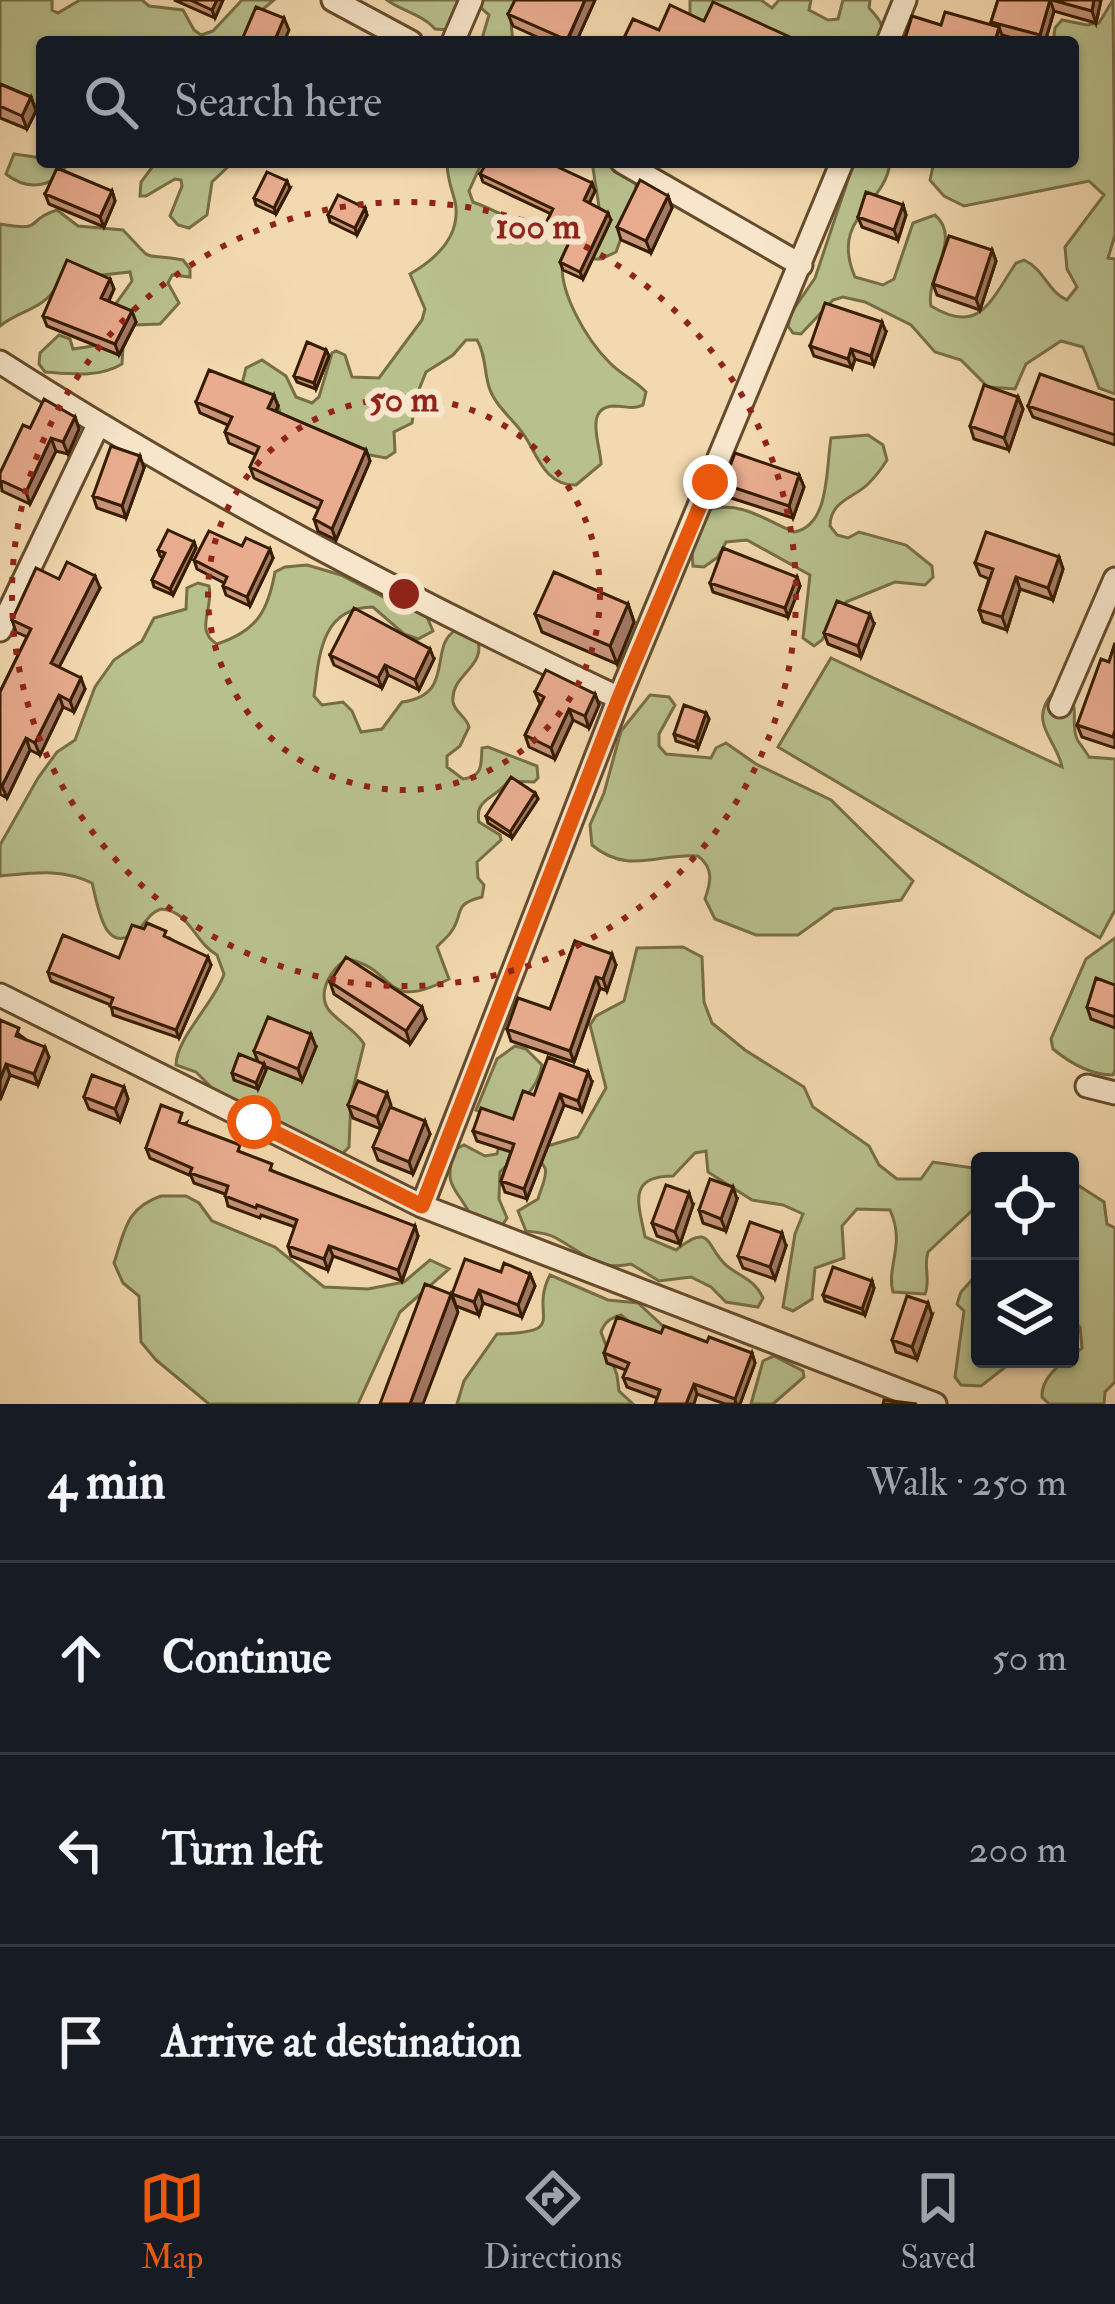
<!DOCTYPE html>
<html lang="en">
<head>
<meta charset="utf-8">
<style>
  :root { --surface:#171b24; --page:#242831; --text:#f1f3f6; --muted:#9ea1a6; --line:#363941; --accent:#ea580c }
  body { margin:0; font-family:"IM FELL Double Pica",serif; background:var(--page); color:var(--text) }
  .controls { position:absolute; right:36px; bottom:36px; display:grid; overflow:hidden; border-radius:12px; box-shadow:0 3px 9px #0004 }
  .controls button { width:108px; height:108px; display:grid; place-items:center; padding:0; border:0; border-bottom:3px solid var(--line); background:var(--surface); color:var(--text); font:60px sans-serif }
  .stop { position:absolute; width:36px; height:36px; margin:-27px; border:9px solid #ea580c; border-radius:50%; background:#fff }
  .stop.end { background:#ea580c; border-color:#fff; box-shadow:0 3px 12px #0008 }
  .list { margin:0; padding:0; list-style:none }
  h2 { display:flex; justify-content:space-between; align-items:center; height:156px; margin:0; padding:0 48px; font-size:51px }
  h2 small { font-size:39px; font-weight:400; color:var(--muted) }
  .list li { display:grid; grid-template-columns:78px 1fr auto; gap:36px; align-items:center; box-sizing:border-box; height:192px; padding:0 48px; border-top:3px solid var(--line) }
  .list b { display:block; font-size:45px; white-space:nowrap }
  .list em { font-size:39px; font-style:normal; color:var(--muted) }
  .icon { flex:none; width:66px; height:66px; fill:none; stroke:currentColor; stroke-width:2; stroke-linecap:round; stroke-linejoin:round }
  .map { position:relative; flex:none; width:1115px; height:1404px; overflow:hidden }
  .search { position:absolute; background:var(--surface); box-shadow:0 3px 9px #0004; left:36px; right:36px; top:36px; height:132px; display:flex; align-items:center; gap:30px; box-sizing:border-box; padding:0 42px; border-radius:12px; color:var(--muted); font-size:45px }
  .sheet { height:732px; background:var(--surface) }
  nav { display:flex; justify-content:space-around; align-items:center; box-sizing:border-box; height:168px; border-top:3px solid var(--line); background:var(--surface); font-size:33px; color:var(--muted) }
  nav a { display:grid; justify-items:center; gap:6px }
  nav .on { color:var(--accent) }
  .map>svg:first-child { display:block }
</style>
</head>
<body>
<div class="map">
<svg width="1115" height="1404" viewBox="0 0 1115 1404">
  <rect width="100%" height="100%" fill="#f3d9af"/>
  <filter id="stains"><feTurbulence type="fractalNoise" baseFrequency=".00167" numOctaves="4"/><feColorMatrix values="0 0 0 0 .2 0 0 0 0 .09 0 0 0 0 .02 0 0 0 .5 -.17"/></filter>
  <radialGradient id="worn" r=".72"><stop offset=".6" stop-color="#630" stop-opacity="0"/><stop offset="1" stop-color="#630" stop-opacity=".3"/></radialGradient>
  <!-- green -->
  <path fill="#b8c08d" stroke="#776e46" stroke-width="3" d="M0 0H52V10L58 13 80 0H142L149 6 183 10 194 30 201 35 213 31 242 0H274L257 14 241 42H42V107L0 94Z
    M387 0H471L450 30 435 29C423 15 400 10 387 0Z
    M482 0H522L511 23 513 42H481L489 15 481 8Z
    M690 0H761L772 8 779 0H811L809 10 828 20 838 19 843 0H870L869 8C880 20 886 26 880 42H804L780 36 707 31 690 19Z
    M1113 0 1115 235 1108 258 1115 259V394L1099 388 1083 347 1061 341 1026 364 1015 389 988 387 961 360 935 352 911 325 865 302 843 297 833 300 801 334 793 333 788 326 791 313 815 278 854 162H890C886 206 829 217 855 277L883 285 894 279 913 223 935 215C963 239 925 276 931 306 980 336 991 300 1016 263L1024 260C1044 269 1048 292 1067 300L1077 287 1067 269 1065 247 1104 195 1089 181 964 206 944 196 930 180 934 162H1073V42H1053L1055 28 1062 20 1087 25 1099 23Z
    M14 154 42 158V162H68C55 189 27 191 6 174Z
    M156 162H233L212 182 207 215 189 228 178 225 170 216 182 186 181 180 175 179 146 196H140L141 182Z
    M447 162H482L469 191 473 202C515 217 537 240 584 247L600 213 592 162H611L636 182V198L616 252 601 259H563C557 290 587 340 609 362 620 374 635 380 646 392L643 405C631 410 627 406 614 406 583 407 601 446 601 464L576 485C545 486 537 454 524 435 513 419 495 406 489 387 484 371 486 355 477 340H466L453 355 426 372 416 397 412 423 394 432 395 452 386 458 359 453 280 413 277 402 242 384 246 368 262 360 286 376 296 397 312 403 319 397 332 353 336 351 345 355 352 377 379 378 422 320 425 309 410 274C436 259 462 236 455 201 451 187 447 178 447 162Z
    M57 210 78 226 123 230C157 265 136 252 183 260L190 269V277L172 275 168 283 179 303 160 324 134 325 123 348 122 364C99 378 71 374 45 372L39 364 40 353 59 335 70 339 73 349 100 345 115 305 132 281 130 272 93 276 57 286C43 310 20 310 0 326V224C48 232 22 221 57 210Z
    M868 435 883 445 887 460C882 468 875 477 868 484 854 498 830 501 830 526L837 535 848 538 859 532 906 545 932 566 933 577 925 585 895 582 846 602 822 640 814 646 803 638 810 575 747 540 726 542 718 557 704 567 693 566 692 551 707 510C742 500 764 520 794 532 830 526 826 468 831 438Z
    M307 565 341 575 391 601 424 610 433 631 418 639 404 634 373 607C321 607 319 656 314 696L322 705 343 702 352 711 361 732 382 729 402 702C458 695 426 644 458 629L477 638C488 667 450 674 453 702 455 713 466 716 469 727L460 746 447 756V767L463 779C483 776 481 766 482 748L488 747 537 766 538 778 534 782 508 781C496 799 474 798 479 822L500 835 501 840 477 862 478 878 484 885 482 897C451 905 465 913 451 932 447 938 441 942 437 947L449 979C382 1013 398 970 348 959 332 967 317 991 328 1009 338 1022 355 1029 364 1044L351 1097 349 1147 342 1154 285 1132 245 1104 208 1103 210 1086 196 1072 176 1065C176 1038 215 1002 224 974L217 955C194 942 190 911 161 909 150 913 148 919 140 928 104 962 98 904 92 883 61 868 33 873 0 876V845L38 778 57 752 75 740 95 687 114 660 142 641 154 618 186 609 187 588 198 583 209 586C214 608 194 631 217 644 257 631 268 611 275 572L285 567Z
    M831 658 1062 767C1057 740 1028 723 1052 694L1062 690C1083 704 1069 719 1077 739 1077 740 1089 756 1089 757L1115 759V910L1100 938 778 747Z
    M650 695 669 697 675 705 659 734V746L666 754 711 758 716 748 726 743 756 764 831 800 913 881 901 900 834 909 798 935H756L715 919 705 899C711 882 714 868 698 856 662 852 628 876 592 845L590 825 604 793 621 731Z
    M1115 938V1070L1113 1075C1091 1075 1070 1063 1053 1049L1051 1039 1086 959Z
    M683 947 702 957 704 1002 712 1023 745 1050 804 1087 813 1107 869 1146 879 1165 897 1179H921L933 1162 980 1169V1203L928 1252C923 1267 931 1279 925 1294L893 1292C886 1266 906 1245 890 1210L857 1209 842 1226 844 1258 815 1268 812 1299 793 1311 783 1307 795 1234 803 1214 783 1205 752 1200 708 1172 706 1151 695 1153 673 1176C626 1176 639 1205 645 1237L676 1250C713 1221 705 1247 727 1266 742 1278 754 1279 763 1298L758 1307 726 1302 711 1287 691 1277 659 1281 631 1264C599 1272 582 1252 556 1238 548 1233 536 1232 526 1231L518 1211 538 1199C540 1191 548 1175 545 1168 535 1146 510 1161 500 1172L499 1199 507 1218 501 1227 472 1218C456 1185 443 1190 454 1150L464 1145 485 1156 497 1154 502 1134 493 1116 476 1110 497 1059 515 1046 526 1049 542 1065C539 1090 514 1101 514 1128L544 1147 578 1137 606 1088 590 1025 596 1016 624 1001 637 948Z
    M1070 1180 1104 1202 1107 1224 1115 1228V1382L1105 1392 1104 1404H1049L1042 1397C1041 1374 1066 1361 1082 1348L1080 1327 1070 1318Z
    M161 1196H186L199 1203 212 1221 275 1247 324 1287 368 1289 404 1282 430 1260 449 1269 400 1312 358 1404H209L156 1360 141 1342 139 1296 123 1283 114 1263C125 1230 126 1208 161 1196Z
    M980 1271V1359H1008V1365L981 1386 961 1385 955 1377 964 1311 957 1304 961 1292Z
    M550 1275 608 1300 638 1303 666 1329V1335L638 1329 621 1315C611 1318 605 1321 601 1332L617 1375 619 1391 633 1404H457L464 1381 497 1334C572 1332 528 1317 550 1275Z
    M774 1356 803 1371 804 1377 773 1404H751L763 1361Z"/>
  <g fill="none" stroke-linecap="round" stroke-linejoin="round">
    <defs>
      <path id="minor" d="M333 0 411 42
        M453 42 471 0
        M888 42 905 0
        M622 162 801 265
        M0 362C198 489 407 598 619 698
        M0 630 98 425
        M1060 706 1115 579
        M0 995 422 1206 935 1404
        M1087 1086 1115 1093
        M422 1206 619 698 842 162"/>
    </defs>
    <!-- minor casing -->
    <use href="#minor" stroke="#654b2c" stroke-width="27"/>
    <!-- minor -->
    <use href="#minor" stroke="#f7e6cb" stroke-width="21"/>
  </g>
  <!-- wall -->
  <path fill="#c8947b" stroke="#361c00" stroke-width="3" d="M174 0H223L215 18Z
    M595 0 576 42H548L513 26 508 14Z
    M998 0H1101L1096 23 1054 11 1045 42H1027L1002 35 1003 38 941 25H993L991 22Z
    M0 84 31 97 36 111 27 129 0 118Z
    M561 169 595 191 589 203 611 220 583 279 563 270 560 262 571 239 550 229 547 221 551 214 483 182 480 174Z
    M290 188 276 214 256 205 254 198Z
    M112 191 115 201 104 227 49 204 45 194Z
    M668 196 672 208 651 253 621 240 617 227Z
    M903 205 906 215 898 240 862 227 858 217Z
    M365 208 367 215 357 235 330 222 328 215Z
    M992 250 996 261 980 310 937 295 933 284Z
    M110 279 114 289 109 301 136 322 119 355 47 326 43 316Z
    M886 332 874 365 855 359 852 368 814 356 810 346Z
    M326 350 329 356 316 389 297 382 294 376Z
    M1018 397 1023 409 1009 450 974 439 970 426Z
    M1115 400V445L1033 417 1028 406Z
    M196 402 278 406 276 412 366 450 370 461 336 540 318 531 314 519 319 509 254 478 250 467 256 455 229 443 225 432 228 425 200 413Z
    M75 417 79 429 68 454 56 451 30 504 2 491 0 473 30 428Z
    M144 468 126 518 97 508 93 496Z
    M799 475 804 487 793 518 728 497 723 484Z
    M194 542 196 548 173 595 154 587 152 580 163 558 160 556 158 550Z
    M242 546 273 558 250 606 226 595 223 586 224 583 197 569 194 560Z
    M1059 557 1063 569 1053 600 1020 589 1007 630 983 622 979 610 989 579 980 575 975 563Z
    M797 577 800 586 788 617 713 592 710 583Z
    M59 579 100 588 59 667 85 689 74 712 63 707 40 755 30 750 7 798 0 794V692L27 637 16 632 12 620Z
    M628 604 634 622 617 664 542 632 535 614Z
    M874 624 861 657 828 644 824 633Z
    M1115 643V748L1082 737 1077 725 1109 662Z
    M330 655 434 659 419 690 388 675 382 688 334 665Z
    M535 692 595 694 599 705 589 728 573 720 555 759 529 747 525 735 540 704Z
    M706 713 709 719 698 748 676 741 674 734Z
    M535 793 538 799 512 838 488 823 486 816Z
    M169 938 211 965 179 1038 113 1015 111 1005 51 981 48 972 119 958Z
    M575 941 616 965 607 991 600 988 574 1062 511 1041 507 1029 550 1009Z
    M330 982 426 1019 410 1044 334 994Z
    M1115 985V1028L1091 1019 1087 1007Z
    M0 1020 49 1057 38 1085 10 1075 0 1100Z
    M316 1047 302 1081 264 1066 266 1070 258 1089 234 1080 232 1073 258 1062 254 1051Z
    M592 1082 582 1111 564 1105 527 1199 505 1192 501 1181 511 1152 477 1141 473 1131 513 1119 534 1095Z
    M124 1087 128 1099 120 1121 89 1109 84 1097Z
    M387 1093 390 1107 430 1134 413 1174 378 1160 373 1147 381 1129 353 1118 348 1105Z
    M186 1123 185 1125 243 1153 275 1172 418 1236 402 1281 333 1256 328 1270 291 1256 288 1246 295 1227 261 1215 260 1218 228 1206 225 1194 194 1183 191 1176 150 1158 146 1148Z
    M737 1199 726 1231 703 1223 699 1210Z
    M693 1205 680 1244 657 1236 652 1223Z
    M786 1246 775 1279 743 1268 738 1256Z
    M501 1272 530 1274 535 1286 522 1317 483 1303 479 1315 456 1306 452 1294Z
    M872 1281 874 1288 865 1315 825 1301 823 1295Z
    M932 1315 917 1359 896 1352 892 1340Z
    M661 1333 752 1353 755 1363 740 1404H725L697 1394 657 1398 627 1387 623 1377 626 1370 607 1363 604 1353Z"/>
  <!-- shaded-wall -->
  <path fill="#a37864" stroke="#361c00" stroke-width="3" d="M217 0H223L215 18 212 10Z
    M585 0H595L576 42H567Z
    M1050 0 1054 11 1045 42H1042L1040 35Z
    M1094 0H1101L1096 23 1092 11Z
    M284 18 289 30 284 42H274Z
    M999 27 1003 38 1002 42H995Z
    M31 97 36 111 27 129 22 116Z
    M287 181 290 188 276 214 274 208Z
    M592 183 595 191 587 208 584 200Z
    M112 191 115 201 104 227 100 217Z
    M668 196 672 208 651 253 646 241Z
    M903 205 906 215 898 240 894 230Z
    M365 208 367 215 357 235 355 228Z
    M608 213 611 220 583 279 580 272Z
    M992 250 996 261 980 310 976 299Z
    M110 279 114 289 105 308 101 298Z
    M132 311 136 322 119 355 115 344Z
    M882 322 886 332 874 365 871 356Z
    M851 349 855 359 852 368 848 359Z
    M326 350 329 356 316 389 314 383Z
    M274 395 278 406 272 419 268 408Z
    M1018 397 1023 409 1009 450 1004 438Z
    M75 417 79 429 68 454 63 442Z
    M51 438 56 451 30 504 26 492Z
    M366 450 370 461 336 540 332 529Z
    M140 456 144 468 126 518 122 506Z
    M799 475 804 487 793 518 789 506Z
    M194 542 196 548 173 595 170 589Z
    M270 549 273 558 250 606 247 597Z
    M1059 557 1063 569 1053 600 1048 588Z
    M95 576 100 588 55 675 51 663Z
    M797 577 800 586 788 617 785 608Z
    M1016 577 1020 589 1007 630 1002 617Z
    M628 604 634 622 617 664 610 646Z
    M870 614 874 624 861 657 858 646Z
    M430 649 434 659 419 690 415 680Z
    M385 665 388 675 382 688 378 678Z
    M81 678 85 689 74 712 70 701Z
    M595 694 599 705 589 728 585 716Z
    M59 695 63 707 40 755 35 743Z
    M569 709 573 720 555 759 551 748Z
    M706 713 709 719 698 748 696 742Z
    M26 738 30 750 7 798 2 786Z
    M535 793 538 799 512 838 510 832Z
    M612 954 616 965 607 991 603 979Z
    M208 957 211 965 179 1038 176 1030Z
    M596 977 600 988 574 1062 570 1051Z
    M422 1007 426 1019 410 1044 406 1031Z
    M311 1034 316 1047 302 1081 298 1069Z
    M45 1047 49 1057 38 1085 34 1074Z
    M6 1064 10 1075 0 1100V1080Z
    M264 1064 266 1070 258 1089 256 1083Z
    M588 1072 592 1082 582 1111 578 1101Z
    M124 1087 128 1099 120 1121 115 1109Z
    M387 1093 391 1105 381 1129 377 1117Z
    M560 1094 564 1105 527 1199 524 1189Z
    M425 1121 430 1134 413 1174 409 1162Z
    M733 1187 737 1199 726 1231 721 1219Z
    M689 1193 693 1205 680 1244 675 1232Z
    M415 1226 418 1236 402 1281 398 1270Z
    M782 1233 786 1246 775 1279 770 1267Z
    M329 1246 333 1256 328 1270 324 1259Z
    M530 1274 535 1286 522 1317 518 1305Z
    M872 1281 874 1288 865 1315 862 1309Z
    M479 1290 483 1303 479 1315 474 1302Z
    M451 1294 458 1312 423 1404H410Z
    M928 1303 932 1315 917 1359 912 1347Z
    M752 1353 755 1363 740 1404H736L735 1399Z
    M694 1384 697 1394 694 1404H686Z"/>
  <!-- building -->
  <path fill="#e9ac8f" stroke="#361c00" stroke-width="3" d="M190 0H217L212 10Z
    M515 0H585L567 40 508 14Z
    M998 0H1050L1040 35 991 22Z
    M1052 0H1094L1092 11Z
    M713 2 801 42H622L633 19 659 30 670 5 704 21Z
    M256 7 284 18 274 42H241Z
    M945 12 999 27 995 42H904L912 16 941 25Z
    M0 84 31 97 22 116 0 106Z
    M487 162H558L556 166 592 183 584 200 608 213 580 272 560 262 573 234 547 221 553 209 480 174Z
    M57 168 112 191 100 217 45 194Z
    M267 172 287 181 274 208 254 198Z
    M640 180 668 196 646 241 617 227Z
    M866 192 903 205 894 230 858 217Z
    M338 195 365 208 355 228 328 215Z
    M949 236 992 250 976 299 933 284Z
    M67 260 110 279 101 298 132 311 115 344 43 316Z
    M825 303 882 322 871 356 851 349 848 359 810 346Z
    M307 342 326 350 314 383 294 376Z
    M209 370 274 395 268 408 366 450 332 529 314 519 322 501 250 467 259 447 225 432 232 417 196 402Z
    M1040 374 1115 400V435L1028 406Z
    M984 385 1018 397 1004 438 970 426Z
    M44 399 75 417 63 442 51 438 26 492 0 480V473L23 425 30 428Z
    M111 446 140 456 122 506 93 496Z
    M735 453 799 475 789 506 723 484Z
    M168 530 194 542 170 589 152 580 165 553 158 550Z
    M209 531 242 546 246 538 270 549 247 597 223 586 227 577 194 560Z
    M986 532 1059 557 1048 588 1016 577 1002 617 979 610 993 569 975 563Z
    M723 548 797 577 785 608 710 583Z
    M67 562 95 576 51 663 81 678 70 701 59 695 35 743 26 738 2 786 0 785V692L31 629 12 620 36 568 59 579Z
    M554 572 628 604 610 646 535 614Z
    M837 601 870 614 858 646 824 633Z
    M354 608 430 649 415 680 385 665 378 678 330 655Z
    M1115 643V730L1113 737 1077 725 1101 659 1109 662Z
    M546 670 595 694 585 716 569 709 551 748 525 735 544 697 535 692Z
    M684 705 706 713 696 742 674 734Z
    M511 777 535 793 510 832 486 816Z
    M147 923 166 931 164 936 208 957 176 1030 110 1006 113 998 48 972 63 935 119 958 132 925 144 929Z
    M575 941 612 954 603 979 596 977 570 1051 507 1029 518 998 550 1009Z
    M346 957 422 1007 406 1031 330 982Z
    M1096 978 1115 985V1017L1087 1007Z
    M268 1017 311 1034 298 1069 254 1051Z
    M0 1020 19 1028 16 1036 45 1047 34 1074 6 1064 0 1080Z
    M239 1054 264 1064 256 1083 232 1073Z
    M548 1057 588 1072 578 1101 560 1094 524 1189 501 1181 514 1144 473 1131 481 1108 513 1119 523 1091 534 1095Z
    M92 1075 124 1087 115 1109 84 1097Z
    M358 1081 387 1093 377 1117 348 1105Z
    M161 1105 182 1113 179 1122 240 1145 238 1151 272 1164 270 1170 415 1226 398 1270 329 1246 324 1259 288 1246 297 1220 257 1205 256 1208 225 1196 228 1186 190 1173 192 1168 146 1148Z
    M390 1107 425 1121 409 1162 373 1147Z
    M710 1179 733 1187 721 1219 699 1210Z
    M666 1185 689 1193 675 1232 652 1223Z
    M750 1222 782 1233 770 1267 738 1256Z
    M465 1259 501 1272 504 1263 530 1274 518 1305 479 1290 474 1302 452 1294Z
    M833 1267 872 1281 862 1309 823 1295Z
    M425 1284 451 1294 410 1404H380Z
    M907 1296 928 1303 912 1347 892 1340Z
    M617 1317 661 1333 664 1326 707 1342 709 1337 752 1353 735 1399 694 1384 686 1404H655L660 1390 623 1377 629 1363 604 1353Z
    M884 1400 917 1404H883Z"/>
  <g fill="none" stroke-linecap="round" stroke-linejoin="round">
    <!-- route -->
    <path stroke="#ea580c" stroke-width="15" d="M254 1122 422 1206 619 698 710 482"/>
  </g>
  <!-- distance rings -->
  <g fill="none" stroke="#8f2418" stroke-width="6" stroke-dasharray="6 12">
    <circle cx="404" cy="594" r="196"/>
    <circle cx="404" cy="594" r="392"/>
  </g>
  <circle cx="404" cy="594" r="18" fill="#8f2418" stroke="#f7e6cb" stroke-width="6"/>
  <g font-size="36" text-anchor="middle" font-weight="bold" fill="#8f2418" stroke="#f7e6cb" stroke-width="12" stroke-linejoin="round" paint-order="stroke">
    <text x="538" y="238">100 m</text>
    <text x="404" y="411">50 m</text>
  </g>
  <rect width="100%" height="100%" filter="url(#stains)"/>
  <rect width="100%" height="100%" fill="url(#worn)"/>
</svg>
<div class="controls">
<button><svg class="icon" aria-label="locate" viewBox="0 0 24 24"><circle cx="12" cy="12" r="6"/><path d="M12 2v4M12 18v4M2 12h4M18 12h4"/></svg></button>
<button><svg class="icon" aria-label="layers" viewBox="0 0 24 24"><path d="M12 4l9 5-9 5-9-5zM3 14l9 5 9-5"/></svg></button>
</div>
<div class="stop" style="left:254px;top:1122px"></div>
<div class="stop end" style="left:710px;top:482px"></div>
<div class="search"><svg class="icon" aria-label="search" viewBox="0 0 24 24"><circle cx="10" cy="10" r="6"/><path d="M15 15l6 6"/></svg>Search here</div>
</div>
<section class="sheet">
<h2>4 min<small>Walk · 250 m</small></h2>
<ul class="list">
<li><svg class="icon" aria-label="ahead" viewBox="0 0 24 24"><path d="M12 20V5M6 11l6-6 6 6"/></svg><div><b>Continue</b></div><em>50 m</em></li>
<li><svg class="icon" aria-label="left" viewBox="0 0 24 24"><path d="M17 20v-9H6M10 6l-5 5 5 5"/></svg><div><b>Turn left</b></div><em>200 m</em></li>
<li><svg class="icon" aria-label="arrive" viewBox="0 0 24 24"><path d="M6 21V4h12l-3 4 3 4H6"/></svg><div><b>Arrive at destination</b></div></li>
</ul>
</section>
<nav>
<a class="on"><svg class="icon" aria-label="map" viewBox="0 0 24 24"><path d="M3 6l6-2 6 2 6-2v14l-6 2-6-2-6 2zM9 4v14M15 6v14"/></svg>Map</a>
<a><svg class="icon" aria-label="directions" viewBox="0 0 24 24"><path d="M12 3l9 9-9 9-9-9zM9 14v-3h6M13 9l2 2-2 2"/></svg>Directions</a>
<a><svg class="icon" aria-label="saved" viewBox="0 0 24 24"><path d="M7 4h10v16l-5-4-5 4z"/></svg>Saved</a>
</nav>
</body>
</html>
